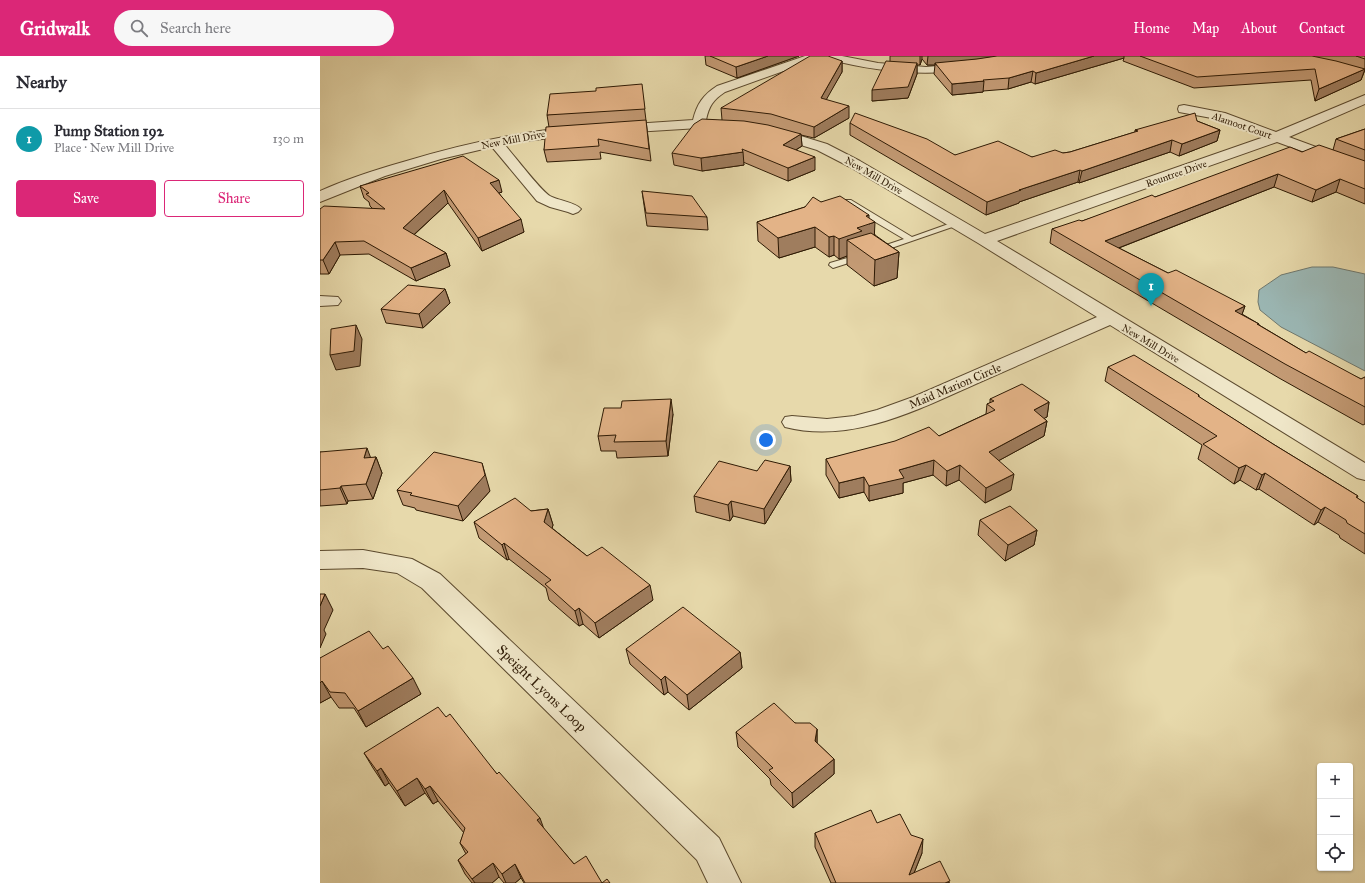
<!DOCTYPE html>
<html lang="en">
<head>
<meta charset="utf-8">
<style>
  :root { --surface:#fff; --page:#f7f7f7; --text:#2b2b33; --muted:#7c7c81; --line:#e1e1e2; --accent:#db2777 }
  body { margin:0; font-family:"IM FELL Great Primer",serif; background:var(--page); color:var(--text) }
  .controls { position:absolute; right:12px; bottom:12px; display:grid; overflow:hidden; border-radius:4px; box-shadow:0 1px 3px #0004 }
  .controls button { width:36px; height:36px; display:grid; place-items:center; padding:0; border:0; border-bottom:1px solid var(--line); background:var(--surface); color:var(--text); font:20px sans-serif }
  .you { position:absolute; left:446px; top:384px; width:14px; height:14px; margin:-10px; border:3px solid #fff; border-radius:50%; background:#1a73e8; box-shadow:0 0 0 6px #1a73e833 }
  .badge { display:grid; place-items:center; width:26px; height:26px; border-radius:50%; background:var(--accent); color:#fff; font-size:13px; font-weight:700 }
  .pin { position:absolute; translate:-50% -33px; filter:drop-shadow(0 1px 2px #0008) }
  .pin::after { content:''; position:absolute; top:21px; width:14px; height:12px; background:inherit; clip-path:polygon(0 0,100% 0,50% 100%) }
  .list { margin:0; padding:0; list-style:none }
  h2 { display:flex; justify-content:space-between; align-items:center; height:52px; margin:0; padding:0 16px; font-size:17px }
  h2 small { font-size:13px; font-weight:400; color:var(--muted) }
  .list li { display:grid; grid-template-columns:26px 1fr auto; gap:12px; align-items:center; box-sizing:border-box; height:60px; padding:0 16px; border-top:1px solid var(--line) }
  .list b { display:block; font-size:15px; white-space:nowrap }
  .list p { margin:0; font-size:13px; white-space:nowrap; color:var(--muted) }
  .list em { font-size:13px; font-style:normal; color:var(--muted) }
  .actions { display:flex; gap:8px; padding:12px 16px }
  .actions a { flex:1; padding:9px 0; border:1px solid var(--accent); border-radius:4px; text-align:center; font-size:14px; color:var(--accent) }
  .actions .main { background:var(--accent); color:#fff }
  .icon { flex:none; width:22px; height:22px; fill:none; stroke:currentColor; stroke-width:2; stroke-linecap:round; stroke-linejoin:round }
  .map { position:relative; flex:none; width:1045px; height:827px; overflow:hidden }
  header { display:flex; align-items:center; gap:24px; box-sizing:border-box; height:56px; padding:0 20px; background:var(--accent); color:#fff }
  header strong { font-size:19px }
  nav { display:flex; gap:22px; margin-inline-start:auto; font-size:14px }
  .search { width:280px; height:36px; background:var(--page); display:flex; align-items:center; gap:10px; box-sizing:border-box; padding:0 14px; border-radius:22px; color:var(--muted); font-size:15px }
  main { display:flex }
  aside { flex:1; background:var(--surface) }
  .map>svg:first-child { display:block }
</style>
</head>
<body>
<header>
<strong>Gridwalk</strong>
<div class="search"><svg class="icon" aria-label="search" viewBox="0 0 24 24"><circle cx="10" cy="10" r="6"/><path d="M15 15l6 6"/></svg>Search here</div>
<nav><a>Home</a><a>Map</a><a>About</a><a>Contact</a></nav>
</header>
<main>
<aside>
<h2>Nearby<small></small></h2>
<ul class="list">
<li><span class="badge" style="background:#0f9aa8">1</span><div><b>Pump Station 192</b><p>Place · New Mill Drive</p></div><em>130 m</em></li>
</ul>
<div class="actions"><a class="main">Save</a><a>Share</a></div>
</aside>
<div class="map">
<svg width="1045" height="827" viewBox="0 0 1045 827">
  <rect width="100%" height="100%" fill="#e7d9ab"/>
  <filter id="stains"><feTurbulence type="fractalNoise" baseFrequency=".005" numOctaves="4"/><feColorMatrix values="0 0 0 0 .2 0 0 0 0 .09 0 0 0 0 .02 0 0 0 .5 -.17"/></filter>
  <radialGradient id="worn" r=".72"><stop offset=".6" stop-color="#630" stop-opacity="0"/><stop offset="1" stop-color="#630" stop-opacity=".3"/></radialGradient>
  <!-- water -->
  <path fill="#9bb7b4" stroke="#6f786e" d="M992 211H1013L1045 218V315L961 271 940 254 938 246 939 234 961 219Z"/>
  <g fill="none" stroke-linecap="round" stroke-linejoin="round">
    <defs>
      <path id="service" d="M525 144H531L592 181 634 166H640L641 168 557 197 553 195 554 193 584 183 525 148Z
        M541 198H544L545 200 544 202 513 212 509 209 510 207Z"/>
      <path id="minor" d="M485 0H522L558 7 606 11 653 7 690 0H710L708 2C633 21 582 22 507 3L502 0 500 2 405 36C393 44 389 50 386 64L408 66 410 69 408 72H379L298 77 293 76 291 73 293 70 298 69 373 64C377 48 383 39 397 30Z
        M1045 39V48L969 81 1045 109V118L957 86 677 185 1045 407V424L1037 422 790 269C749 287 708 305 667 323 605 350 535 389 465 371L462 366 465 361 472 360 507 363 534 360 557 354 593 341 777 261 658 187 530 111 497 94 448 79 446 76 448 73H458L507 88 540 105 665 178 944 81 897 63 859 56 858 53 859 50 864 49 905 57 956 76Z
        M255 71 260 72 262 75 260 78 184 88C193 98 221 135 230 140 237 144 257 147 261 153L258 156 253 158 248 156 230 151 217 145 172 91 121 103 65 120 0 146V135C27 123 55 114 83 106 139 89 196 76 255 71Z
        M0 240 18 241 21 245 18 249 0 250Z
        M43 494 92 503 120 518 399 782 421 827H388L377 804 102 532 77 517 43 512 0 513V495Z"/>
    </defs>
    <!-- service casing -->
    <use href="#service" stroke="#5c4a2e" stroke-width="2"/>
    <!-- minor casing -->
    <use href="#minor" stroke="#5c4a2e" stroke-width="2"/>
    <!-- service -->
    <use href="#service" fill="#efe6c8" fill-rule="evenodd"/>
    <!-- minor -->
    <use href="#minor" fill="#efe6c8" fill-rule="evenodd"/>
  </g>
  <!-- wall -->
  <path fill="#c39a74" stroke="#2e1a04" d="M385 0H479L417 22 386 9Z
    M570 0H1045V14L1041 24 995 45 991 24 874 32 803 5 804 2 715 28 711 26 688 33 663 35V36L632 39 614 18 615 9H607L602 3 600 9H597V18L588 42 552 45 570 5Z
    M522 5V16L506 43 529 62 494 82 481 79 482 90 476 94 495 114 468 125 423 106 424 109 382 115 354 109 352 97 402 64 401 52Z
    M323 40 331 105 280 96 281 103 227 106 224 94 229 71 227 59Z
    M877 65 900 74 897 85 859 100 850 96 759 127 758 126 699 146V147L666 159 530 79V67L635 99 712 101 743 97 750 96 815 76V74Z
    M1045 73V148L1016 136 992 146 954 131 799 192 848 217 925 250 922 258 939 268V269L986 297 1041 323 1045 321V368L1043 369 959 322 730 187 732 173 762 165 835 141 982 96 1013 94 1016 83Z
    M40 130 182 136 179 137 204 176 162 195 128 147 94 179 126 197 130 210 96 225 49 198 20 199 9 218H0V153H53L50 150 49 146 44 142Z
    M322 135 387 161 388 174 327 170Z
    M501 146 549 163 555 179 579 196 577 222 554 230 527 209V200L519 203 514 199 509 201 495 191 459 202 438 185 437 166Z
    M125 233 130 247 103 272 66 267 61 253Z
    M788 311 879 339V341L953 388 1038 440 1037 442 1045 447V498L1020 482 1019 479 998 466 994 469 939 433 936 434 920 424 914 428 878 403 882 389 785 325Z
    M670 343 729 346 727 361 724 362 727 365 724 380 678 405 691 434 665 447 639 424 626 430 613 419 583 427V437L549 445 544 436 519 442 506 419V403L619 380 666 358 667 348 670 347Z
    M353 358 348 400 297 402 296 395H281L278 380Z
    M0 396 51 402 56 401 62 417 53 443 28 445 27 448 0 450Z
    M470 410 471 425 445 468 413 460 410 465 376 456 374 440 437 415Z
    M77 434 170 435 143 465 96 454 95 452 83 449Z
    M228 453 233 469 232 472 267 500 333 544 279 582 263 568 259 570 229 544 226 532 189 503 187 504 159 482 154 466 211 455Z
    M660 464 717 474 714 489 685 505 658 479Z
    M63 593 101 638 46 671 34 652H19L11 641 0 647V602Z
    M306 593 420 596 422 612 369 654 348 636 344 639 310 608Z
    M126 661 177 718 254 808 282 827H290H204L201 822 195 827H184L179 821 172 827H152L145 818 138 804 146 798 140 787 144 777 118 745 113 748 105 737 85 750 69 727 65 730 53 712 44 697Z
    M475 667 497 673V687L514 703V718L473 752 451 729 450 723 418 691 416 676Z
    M495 777 591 779 602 797 594 817 630 827H511L495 791Z"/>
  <!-- shaded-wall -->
  <path fill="#9f7d5e" stroke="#2e1a04" d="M448 0H479L417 22 416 11Z
    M600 0H602V3L600 9Z
    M608 0H682L616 9 615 7V9H607Z
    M774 0H804V2L715 28 716 17Z
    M522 5V16L501 53V42Z
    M597 7V18L588 42 552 45V34Z
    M1045 13 1041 24 995 45 999 33Z
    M713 15 711 26 688 33 689 22Z
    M664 25 663 36 632 39V28Z
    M529 50V62L494 82V71Z
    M900 74 897 85 859 100 862 88Z
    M481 78 482 90 464 101 463 89Z
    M852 84 850 96 759 127 762 115Z
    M423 96 424 109 382 115 381 102Z
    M495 101V114L468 125V112Z
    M760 114 758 126 699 146V147L666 159 667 146 699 134Z
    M958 118 954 131 783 198 785 185Z
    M1020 123 1016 136 992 146 996 134Z
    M179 124 182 136 173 139 170 127Z
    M124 134 128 147 87 185 83 172Z
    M549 159V168L555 166 554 186 527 184V200L519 203V183L537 172 546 160Z
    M201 163 204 176 162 195 158 182Z
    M495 171V191L459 202 458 182Z
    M514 180V199L509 201V181Z
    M15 186 20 199 9 218 3 204Z
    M579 196 577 222 554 230 555 204Z
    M126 197 130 210 96 225 91 212Z
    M125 233 130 247 103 272 99 258Z
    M925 250 920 264 915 255Z
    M36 269 42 283 40 310 16 314 10 299Z
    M351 343 353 358 348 400 346 385Z
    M729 346 727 361 711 369 714 354Z
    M727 365 724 380 667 411 669 396Z
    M47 392 53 408 44 402Z
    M56 401 62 417 53 443 46 428Z
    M614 404 613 419 583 427V437L549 445V430L579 414Z
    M162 407 170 435 143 465 138 450Z
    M640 409 639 424 626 430 627 415Z
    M926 409 920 424 914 428 919 412Z
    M470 410 471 425 445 468 444 453Z
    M945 417 939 433 936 434 942 419Z
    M694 418 691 434 665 447 666 432Z
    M544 421V436L519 442V427Z
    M21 430 28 445 27 448 20 432Z
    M411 445 413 460 410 465 408 449Z
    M1005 451 998 466 994 469 1001 454Z
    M228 453 233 469 229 482 224 466Z
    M717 474 714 489 685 505 688 489Z
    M184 487 189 503 187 504 182 489Z
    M330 529 333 544 279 582 275 567Z
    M5 538 13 554 4 574 6 578 0 592V550Z
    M259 552 263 568 259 570 255 555Z
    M420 596 422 612 369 654 367 639Z
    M345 620 348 636 344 639 341 624Z
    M93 622 101 638 46 671 38 655Z
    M2 625 11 641 0 647V627Z
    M497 673V689L495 685Z
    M514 703V718L473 752 472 737Z
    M61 712 69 727 65 730 57 715Z
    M97 722 105 737 85 750 77 735Z
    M110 730 118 745 113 748 105 733Z
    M220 762 225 776 217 764Z
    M603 783 602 797 590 827 589 819Z
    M173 807 179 821 172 827H155L152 823Z
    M195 808 201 822 195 827H186L182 818Z"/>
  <!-- building -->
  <path fill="#e3b387" stroke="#2e1a04" d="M390 0H448L416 11Z
    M490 0H508L522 5 501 42 529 50 494 71 451 58 401 52Z
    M677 0H774L716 17 713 15 689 22 663 24 664 25 632 28 615 7 657 3Z
    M820 0H992L1016 5 1045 13 999 33 995 13 877 21Z
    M1036 0H1045V3Z
    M566 5 597 7 588 31 552 34Z
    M322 28 325 53 227 59 230 38 276 35V32Z
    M535 57 607 83 635 99 678 85 712 101 735 94 743 97 750 96 818 75 815 74 875 57 877 65 900 74 862 88 852 84 762 115 760 114 699 134H701L667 146 530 67Z
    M382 63 424 65 448 69 481 78 463 89 495 101 468 112 422 93 423 96 381 102 352 97 374 68Z
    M326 64 329 93 278 83 279 90 224 94 226 71Z
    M1045 73V94L1016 83Z
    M999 89 1045 105V133L1020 123 996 134 958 118 785 185 848 217 856 214 925 250 915 255 939 268H937L986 297 989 295 1041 323 1045 321V351L965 308 732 173 759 164 762 165 832 139 835 141 970 91 982 96Z
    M143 100 179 124 170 127 201 163 158 182 124 134 83 172 126 197 91 212 44 185 15 186 3 204H0V153L4 150 65 153 46 138 49 137 40 130Z
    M322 135 372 140 387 161 326 157Z
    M520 140 549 159 546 160 555 166 537 172 542 175 519 183 514 180 509 181 495 171 458 182 437 166 485 151 493 141 501 146Z
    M551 177 579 196 555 204 527 184Z
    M88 229 125 233 99 258 61 253Z
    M36 269 34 295 10 299 11 273Z
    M814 299 879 339 878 340 953 388 1038 440 1036 441 1045 447V478L1027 467 1026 464 1005 451 1001 454 945 417 942 419 926 409 919 412 883 388 897 380 788 311Z
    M702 328 729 346 714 354 727 365 669 396 694 418 666 432 640 409 627 415 614 404 579 414 584 422 549 430 544 421 519 427 506 403 575 385 609 371 619 380 675 354 667 348 674 345 670 343Z
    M351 343 346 385 294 386 296 379 278 380 284 352H301L302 345Z
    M47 392 44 402 56 401 46 428 21 430 20 432 0 434V396Z
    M114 396 162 407 165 419 138 450 90 439 92 437 77 434Z
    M445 404 470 410 444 453 411 445 408 449 374 440 399 405 437 415Z
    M195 442 211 455 228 453 224 466 267 500 282 491 330 529 275 567 259 552 255 555 225 528 231 524 184 487 182 489 154 466Z
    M690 450 717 474 688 489 660 464Z
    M0 538H5L0 550Z
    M363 551 420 596 367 639 345 620 341 624 306 593Z
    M49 575 63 593 68 590 93 622 38 655 25 637 10 636 2 625 0 627V602Z
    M454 647 475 667H490L497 673 495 685 514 703 472 737 449 714 453 712 416 676Z
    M118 651 126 661 130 658 177 718 179 716 220 762 217 764 254 808 266 800 282 827 287 823 290 827H205L195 808 182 818 173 807 152 823 138 804 148 796 140 787 145 772 110 730 105 733 97 722 77 735 61 712 57 715 44 697Z
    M551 754 557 767 580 758 591 779 603 783 589 819 620 805 630 825 625 827H516L495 777Z"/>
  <g text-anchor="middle" stroke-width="4" stroke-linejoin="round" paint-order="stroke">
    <!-- far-street labels -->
    <g font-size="10" fill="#2e1a04" stroke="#efe6c8">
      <text transform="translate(922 69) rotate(19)" y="4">Alamoot Court</text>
      <text transform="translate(193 83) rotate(-11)" y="4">New Mill Drive</text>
      <text transform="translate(856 117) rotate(-19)" y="4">Rountree Drive</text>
      <text transform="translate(554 119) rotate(30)" y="4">New Mill Drive</text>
      <text transform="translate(831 287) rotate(31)" y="4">New Mill Drive</text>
    </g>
    <!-- street labels -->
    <g font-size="12" fill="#2e1a04" stroke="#efe6c8">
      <text transform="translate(635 330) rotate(-23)" y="4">Maid Marion Circle</text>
    </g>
    <!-- near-street labels -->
    <g font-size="14" fill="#2e1a04" stroke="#efe6c8">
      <text transform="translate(222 632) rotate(44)" y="5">Speight Lyons Loop</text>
    </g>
  </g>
  <rect width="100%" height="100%" filter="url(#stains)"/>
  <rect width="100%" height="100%" fill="url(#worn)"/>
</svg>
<div class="controls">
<button>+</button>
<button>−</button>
<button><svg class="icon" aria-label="locate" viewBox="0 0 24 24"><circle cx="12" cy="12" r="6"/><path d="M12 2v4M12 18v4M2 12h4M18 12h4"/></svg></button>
</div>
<div class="you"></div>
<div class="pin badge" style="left:831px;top:250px;background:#0f9aa8">1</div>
</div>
</main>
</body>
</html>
